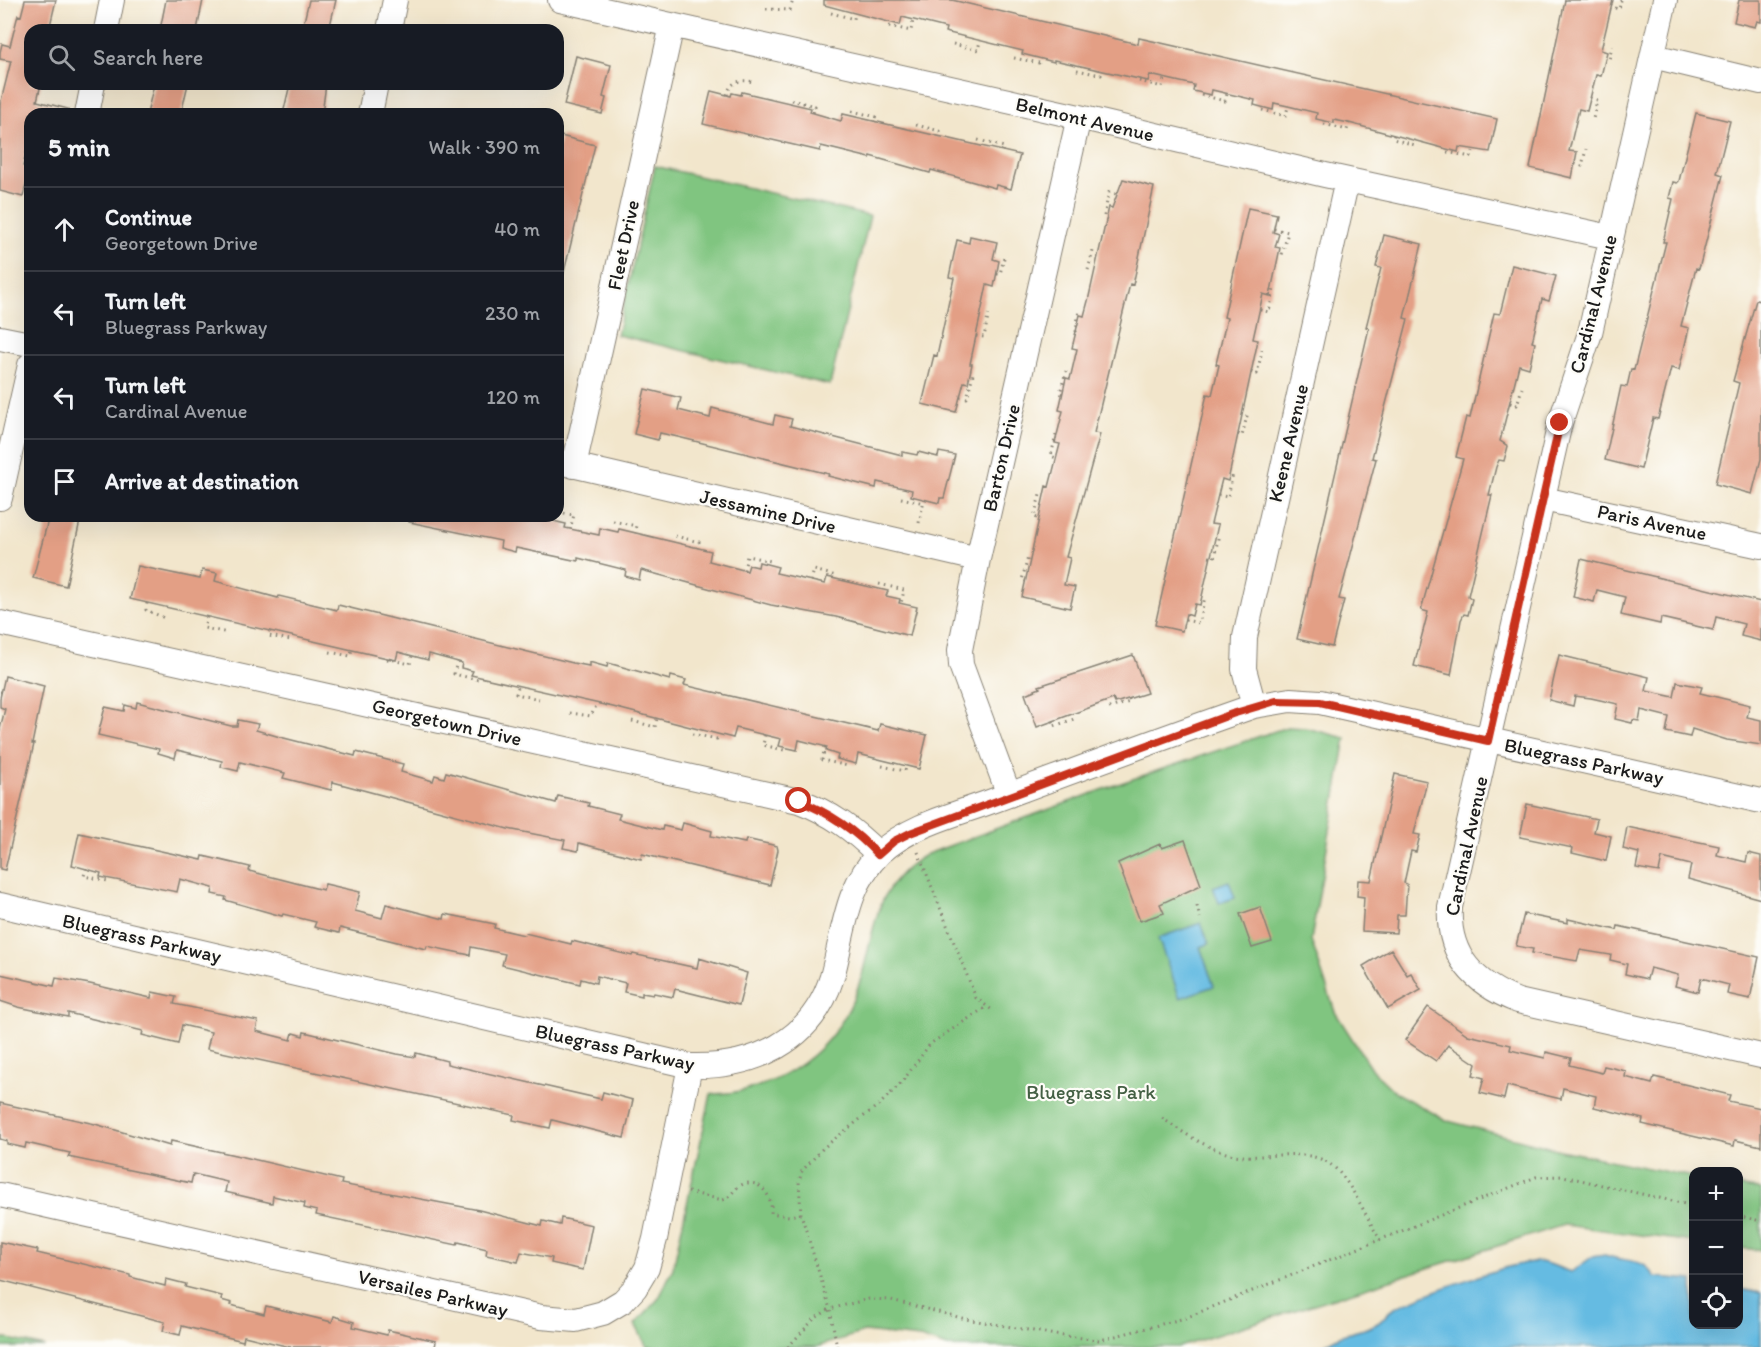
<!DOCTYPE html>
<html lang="en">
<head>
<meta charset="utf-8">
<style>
  :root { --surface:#171b24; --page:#20242c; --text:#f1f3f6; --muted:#9ea1a6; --line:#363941 }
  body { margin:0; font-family:Itim,sans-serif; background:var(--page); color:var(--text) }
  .controls { position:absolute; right:18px; bottom:18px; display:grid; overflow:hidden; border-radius:12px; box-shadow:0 6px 24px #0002 }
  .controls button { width:54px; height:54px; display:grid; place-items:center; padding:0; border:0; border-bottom:2px solid var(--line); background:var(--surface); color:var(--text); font:30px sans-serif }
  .stop { position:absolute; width:18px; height:18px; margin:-14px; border:4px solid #c8321e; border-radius:50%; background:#fff }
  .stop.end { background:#c8321e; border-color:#fff; box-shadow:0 2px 6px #0008 }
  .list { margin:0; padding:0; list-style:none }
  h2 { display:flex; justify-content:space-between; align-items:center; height:78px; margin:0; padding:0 24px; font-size:26px }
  h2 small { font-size:20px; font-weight:400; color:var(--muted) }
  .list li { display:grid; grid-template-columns:39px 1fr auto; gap:18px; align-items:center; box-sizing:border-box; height:84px; padding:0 24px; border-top:2px solid var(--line) }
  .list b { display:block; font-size:22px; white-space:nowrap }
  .list p { margin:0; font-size:20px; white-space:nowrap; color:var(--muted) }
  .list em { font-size:20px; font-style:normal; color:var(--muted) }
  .icon { flex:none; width:33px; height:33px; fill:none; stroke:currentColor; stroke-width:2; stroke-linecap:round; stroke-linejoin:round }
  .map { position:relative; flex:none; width:1761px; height:1347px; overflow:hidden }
  .search { position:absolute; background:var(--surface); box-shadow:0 6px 24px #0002; left:24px; top:24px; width:540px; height:66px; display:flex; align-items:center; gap:15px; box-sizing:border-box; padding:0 21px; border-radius:18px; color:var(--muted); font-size:22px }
  .panel { position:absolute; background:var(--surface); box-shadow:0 6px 24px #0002; left:24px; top:108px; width:540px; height:414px; border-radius:18px }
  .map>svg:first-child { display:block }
</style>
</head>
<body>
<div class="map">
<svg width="1761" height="1347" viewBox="0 0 1761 1347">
  <rect width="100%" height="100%" fill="#fdfcf7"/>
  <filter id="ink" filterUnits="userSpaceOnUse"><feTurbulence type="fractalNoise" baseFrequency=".0167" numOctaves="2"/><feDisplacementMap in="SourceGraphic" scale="12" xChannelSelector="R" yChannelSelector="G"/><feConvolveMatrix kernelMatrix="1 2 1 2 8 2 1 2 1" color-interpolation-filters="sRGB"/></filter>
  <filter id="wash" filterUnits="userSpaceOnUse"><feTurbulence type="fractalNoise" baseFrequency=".008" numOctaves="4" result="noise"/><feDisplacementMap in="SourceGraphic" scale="24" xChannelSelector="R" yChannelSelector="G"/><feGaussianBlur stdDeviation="1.35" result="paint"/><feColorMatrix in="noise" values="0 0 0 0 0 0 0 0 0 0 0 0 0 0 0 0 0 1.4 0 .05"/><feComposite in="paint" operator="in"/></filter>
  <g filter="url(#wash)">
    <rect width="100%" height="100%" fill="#f2e6cc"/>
    <!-- green -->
    <path fill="#80c580" stroke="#4e704e" stroke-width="1.5" d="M655 166 870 216 830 385 617 335Z
      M1287 727 1306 728 1346 738 1311 940 1335 1012 1372 1070 1396 1093 1448 1121 1560 1150 1693 1177V1242L1564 1225 1179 1347H948L920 1338 864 1332 816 1347H647L635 1324 659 1298 673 1268 711 1094C740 1094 770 1085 794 1069 827 1048 850 1016 861 978 876 926 874 884 927 854L1118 784Z
      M1738 1186 1761 1190V1250L1739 1248Z
      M0 1337 45 1347H0Z"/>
    <!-- water -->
    <path fill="#65bbe2" stroke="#406c7f" stroke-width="1.5" d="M1229 881 1235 898 1219 903 1213 887Z
      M1201 923 1209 944 1200 947 1214 986 1180 998 1158 938Z
      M1605 1255C1625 1263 1643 1256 1655 1277L1693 1280 1694 1324H1738L1739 1289 1761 1293V1347H1322C1343 1329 1356 1335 1376 1324 1383 1321 1386 1313 1393 1309 1416 1297 1513 1261 1537 1262 1550 1262 1559 1269 1571 1272L1592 1257Z"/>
    <g id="blocks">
      <!-- building -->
      <path fill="#e39f85" d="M25 0H56L49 30H30V84H41L37 101 68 109 67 114H30V137L23 166 30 168 23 197 0 191V105L11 61 0 59V52L2 44 10 46 18 15 21 16Z
        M166 0H203L197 30H160Z
        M309 0H336L329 30H302Z
        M824 0H952L1138 44 1139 38 1497 119 1490 152 1459 147 1458 152 1349 123 1334 120V123L1316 119 1317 113 1288 106 1274 103 1273 110 1254 105 1255 100 1212 90 1211 95 1193 91 1194 85 1150 75 1148 81 1054 60V62L1022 54 1023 51 945 32 946 28 902 17 900 25 824 5Z
        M1565 0H1613L1601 50 1607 52 1601 76 1596 75 1587 111 1579 109 1569 151 1577 152 1572 178 1530 168Z
        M1739 0H1761V22L1757 21 1755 27 1734 22Z
        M576 56 611 65 603 97 606 98 602 114 564 105Z
        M154 84H188L181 114H147Z
        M290 84H326L322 114H283Z
        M711 91 731 96 732 93 741 95 742 92 811 108 810 112 841 121 843 114 1020 155 1011 189 996 185 995 188 931 170 930 173 870 156V158L821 146 820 151 703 124Z
        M1696 113 1730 121 1717 173 1723 175 1699 269 1696 268 1681 326 1689 328 1679 370 1671 368 1658 419 1653 418 1641 469 1605 460 1621 386 1627 387 1631 369 1634 370 1666 242H1663L1673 199 1669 198 1673 182 1677 183 1679 181Z
        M561 136 595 145 563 276 558 275V147Z
        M1123 179 1154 187 1133 285 1130 284 1101 404 1094 433 1100 434 1066 557 1070 558 1064 585 1075 587 1070 608 1022 597 1046 486 1049 487 1060 444 1055 443 1063 411 1059 410 1066 378 1070 379 1077 349 1072 348 1080 315 1084 316 1088 301 1109 207 1112 208Z
        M1248 208 1277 214 1273 232 1279 234 1275 247 1280 248 1270 296 1263 294 1253 339 1258 340 1228 481 1222 479 1211 524 1218 525 1200 605 1195 604 1192 616 1186 614 1182 631 1155 625 1207 394 1212 395 1219 365 1216 364 1227 318 1224 317Z
        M1384 235 1422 244 1404 318 1408 319 1372 458 1376 459 1339 599 1344 600 1332 647 1297 639 1369 328 1366 327 1381 268 1376 267Z
        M970 236 997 242 993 259 999 261 994 287 987 285 970 364H972L968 383 964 382 956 412 922 404 934 355 937 356 954 278 949 277 957 240 969 243Z
        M1512 265 1556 276 1549 301 1542 299 1532 342 1535 343 1529 368 1519 365 1500 441 1508 446 1504 461 1499 460 1496 467 1489 495H1492L1468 596 1472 599 1468 615 1464 614 1461 620 1451 675 1414 666 1428 612 1421 610 1463 459 1456 457 1466 417 1470 418 1494 313 1500 314Z
        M1756 300 1761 301V459L1752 494 1715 484 1739 383 1733 381Z
        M645 389 681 398 678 410 710 418 712 408 773 424 775 415 792 419 790 426 902 455V452L917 455 918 452 938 457 939 452 955 455 944 498H940L939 503 911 496 912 490 877 482 876 488 828 476 829 474 678 437 660 433 658 440 634 434Z
        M49 516H81L66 586 33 578Z
        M410 516H555L553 521 566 524 565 528 599 535 600 528 618 532 619 529 711 551 709 561 747 571 749 565 758 567 759 562 778 567 776 573 825 584 827 577 888 591 886 596 900 599 899 603 917 607 910 636 836 617 771 605 641 570 639 580 625 576 626 570 578 558V561L516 548 515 552 500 548 501 541 409 522Z
        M1581 559 1761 602V641L1741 636 1744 624 1716 617 1713 630 1661 618 1660 624 1621 615 1625 597 1597 590 1594 602 1573 597Z
        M138 566 200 579 202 570 217 573 215 581 278 598 279 596 337 610 338 605 573 663 589 666V662L607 667 608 663 670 680 671 676 686 680 684 685 878 731 880 724 927 735 919 769 858 754 856 764 837 759 838 755 826 751 827 747 799 740 797 750 779 746 781 739 736 728 733 738 613 707 471 675 473 671 461 668 462 663 429 654 428 660 398 652 396 660 130 599Z
        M1133 655 1147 693 1115 703 1113 699 1037 727 1025 694 1040 688 1039 686Z
        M1559 655 1649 677 1646 691 1674 697 1677 682 1702 687 1700 693 1750 705 1747 717 1761 720V745L1727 740 1692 729 1690 737 1666 732 1669 717 1641 710 1639 721 1633 720 1632 723 1615 719 1618 704 1591 698 1575 696 1573 706 1549 700Z
        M5 676 44 686 32 744H34L5 870 0 869V729L5 709 0 707V698Z
        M137 702 231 726H237L238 720 258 724 256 730 280 737 355 756 356 752 403 764 401 772 433 781 435 775 444 778 446 772 556 803 558 796 589 803 588 806 620 814 618 819 662 830 663 826 681 830 683 823 712 831 711 836 745 843 746 839 777 846 778 850 770 885 642 854 641 859 579 843 578 851 563 848 565 840 508 829 333 782 331 790 283 778 285 773 240 762 238 771 221 767 222 761 177 750 175 758 158 753 159 749 98 735 105 707 124 711 125 705 136 708Z
        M1395 774 1427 781 1414 834 1420 835 1416 852 1411 851 1404 883 1407 884 1405 915H1397L1396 933 1362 931 1364 897 1357 896 1358 880 1371 881Z
        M1527 804 1597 819 1594 832 1611 836 1606 861 1572 853 1573 848 1520 837Z
        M1627 827 1719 846 1717 855 1746 862 1748 853 1761 856V899L1688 879 1691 865 1662 858 1659 872 1636 868 1639 853 1623 849Z
        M79 833 202 860 203 856 250 867 249 871 323 890 325 884 360 892 355 911 382 918 386 904 444 919 445 914 495 924 494 928 524 935 525 933 571 944 572 941 632 956 633 954 697 968 699 958 747 973 739 1005 675 989 673 997 654 993 653 995 642 993V996L624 992 626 983 597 976 596 983 581 979 580 984 502 965 505 954 471 947 470 955 427 946 426 949 340 928 339 933 314 927 316 922 283 914 282 916 225 900 226 897 212 894 213 888 180 879 177 892 100 877 101 873 72 865Z
        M1185 840 1201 885 1160 904 1164 913 1140 921 1118 863 1160 844 1162 848Z
        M1260 907 1272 942 1252 948 1240 914Z
        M1524 914 1568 923V919L1617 930 1618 926 1759 957 1750 999 1727 994 1729 985 1701 978 1698 992 1675 986 1678 975 1650 968 1647 979 1625 974 1627 964 1610 960 1611 955 1580 950 1577 961 1532 953 1533 949 1516 946Z
        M1391 949 1407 975 1411 973 1421 990 1388 1009 1363 966Z
        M0 974 54 986 56 978 90 984 151 998 152 992 176 997 174 1004 258 1021 256 1031 291 1040 293 1033 303 1036 304 1032 397 1054 415 1057 416 1053 447 1061V1064L601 1099 603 1092 633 1100 624 1138 552 1120 550 1128 513 1120 514 1115 207 1049 211 1032 182 1025 178 1044 142 1035 143 1031 68 1013V1017L18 1007 0 1001Z
        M1428 1007 1468 1035 1511 1045 1510 1050 1545 1058 1546 1052 1571 1058 1569 1065 1602 1073 1604 1066 1626 1071 1625 1077 1652 1084 1654 1077 1730 1095 1728 1101 1761 1108V1146L1735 1140 1734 1146 1642 1124 1643 1119 1594 1107 1596 1096 1563 1088 1561 1099 1507 1086 1504 1099 1480 1093 1484 1078 1473 1075 1476 1064 1448 1045 1436 1061 1405 1040Z
        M0 1103 95 1124 170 1146 171 1141 244 1157 342 1180 341 1184 479 1210 542 1226 543 1221 560 1225 561 1218 592 1225 583 1270 551 1263 552 1258 521 1252 518 1262 486 1255 487 1249 458 1242 457 1245 316 1215 317 1211 304 1208 305 1203 273 1196 272 1203 225 1192 227 1182 193 1174 191 1183 68 1157 70 1153 26 1143 25 1148 7 1144V1141L0 1139Z
        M0 1242 38 1250 37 1253 130 1275V1277L165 1286 166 1279 186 1284 185 1287 222 1296 221 1300 232 1303 231 1305 264 1314 266 1306 332 1322 334 1316 354 1322 353 1327 387 1335 388 1330 436 1341 435 1347H290L244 1336 243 1341 182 1326 180 1335 163 1331 165 1322 0 1280Z"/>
    </g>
  </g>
  <g filter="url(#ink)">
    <use href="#blocks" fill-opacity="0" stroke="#878174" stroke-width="1.5"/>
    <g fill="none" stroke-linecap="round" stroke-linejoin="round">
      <defs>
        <path id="minor" d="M560 0 1079 117 1325 175 1610 237
          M1665 0 1590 333 1560 423 1450 907C1447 956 1475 984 1518 1001L1761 1056
          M106 30 112 0
          M389 30 395 0
          M1653 56 1761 82
          M87 114 93 84
          M370 114 376 84
          M0 338 30 344
          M559 462 978 559
          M574 466 672 25
          M0 498 30 365
          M1543 499 1761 546
          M0 623 799 801C831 813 854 830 878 854
          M1254 706 1244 669 1245 637 1347 180
          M1009 795 961 665 960 650 978 559 1079 117
          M0 905 690 1066C753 1068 812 1042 832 977 844 934 845 887 880 853 909 825 958 814 995 800 1081 768 1167 736 1254 706L1290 700 1320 702 1761 801
          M0 1195 541 1317 576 1320 603 1313 623 1301 635 1288 647 1268 655 1239 690 1066"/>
      </defs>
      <!-- minor casing -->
      <use href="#minor" stroke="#878174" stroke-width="26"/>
      <!-- path -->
      <path stroke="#878174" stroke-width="3" stroke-dasharray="1.5 4.5" stroke-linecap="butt" d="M1615 8 1619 9 1621 0
        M766 9 790 10 793 0
        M831 13 854 19 855 13
        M889 26 911 31 913 20
        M953 44 978 50 980 41
        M1014 58 1039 63 1040 59
        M1605 59 1609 60 1612 46
        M1077 70 1101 75 1102 72
        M1139 81 1162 87 1164 78
        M727 95C730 81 741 79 754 82
        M1201 95 1225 101 1227 94
        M1590 98 1597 100 1593 119
        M791 100 815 106 813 113
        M1262 110 1286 116 1288 106
        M852 111 877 117 875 122
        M1324 124 1347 130 1349 123
        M916 125 940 131 939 137
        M1394 135 1393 139 1415 145
        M978 140 1004 147 1002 151
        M1447 152 1471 157 1473 151
        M1575 164 1582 166 1586 149
        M1104 216 1109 192 1116 194
        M1274 229 1288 232 1282 255
        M1088 270 1093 251H1096
        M997 274H1000L1005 254
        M1260 310 1269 312 1274 288
        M1076 332 1079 309
        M976 336 984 337 989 312
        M1251 372 1257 374 1262 350
        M1062 394 1060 393 1066 371
        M960 397 967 398 973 374
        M1510 403 1517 405 1522 388
        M1238 434 1242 436 1248 412
        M1056 435 1051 456 1056 458
        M1218 495 1228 497 1233 473
        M901 498 924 503
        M558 512 574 515 570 529
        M1037 518 1034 517 1040 495
        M613 521 636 526 634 533
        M919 523 924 500
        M675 536 699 542 697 548
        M1209 557 1214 558 1219 534
        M744 570 747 556 771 561
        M811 581 814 570 836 576
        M1026 581 1022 580 1028 557
        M879 584 904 590 901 604
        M147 603 146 610 167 619
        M207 617 204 628 228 633
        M1185 620 1199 623 1205 597
        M270 631 269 636 291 640
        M330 652 350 656 352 650
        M387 659 410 664 412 656
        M457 661 454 674 479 680
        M518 687 516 694 539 699
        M0 692H1
        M1109 708 1130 702 1129 699
        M570 713 591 716 597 704
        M632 721 655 727 657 718
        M1053 721 1054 726 1077 718
        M692 734 717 739 718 735
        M765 735 763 745 788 751
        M825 747 822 760 848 766
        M882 766 905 771 906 766
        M918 852 976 998 992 1010
        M86 868 84 876 108 881
        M1197 906 1200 918
        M1162 1118C1182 1132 1206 1148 1230 1154 1261 1162 1303 1145 1330 1164 1349 1177 1368 1220 1380 1240
        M688 1192 723 1200C730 1198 732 1192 738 1187 756 1174 774 1195 771 1213L789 1216 801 1214
        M1738 1216 1761 1221
        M788 1347 814 1319 830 1309 869 1299 891 1300 966 1319 1056 1335 1100 1340 1185 1318 1536 1177 1563 1176 1694 1206
        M837 1347 830 1309 801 1214 799 1182 802 1171 823 1148 881 1103 902 1082 930 1044 986 1007"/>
      <!-- minor -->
      <use href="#minor" stroke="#fff" stroke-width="24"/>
    </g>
  </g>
  <g fill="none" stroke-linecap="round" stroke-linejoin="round" filter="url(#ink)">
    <!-- route -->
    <path stroke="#c8321e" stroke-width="8" d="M799 801C831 813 855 830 878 855L894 841 910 833 1232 714 1276 701 1320 702 1488 741 1560 423"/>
  </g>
  <g text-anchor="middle" stroke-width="4.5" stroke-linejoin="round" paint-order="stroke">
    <!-- street labels -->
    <g font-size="20" fill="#1c1c1c" stroke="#fdfcf7">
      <text transform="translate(1085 119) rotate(13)" y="7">Belmont Avenue</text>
      <text transform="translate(623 245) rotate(-78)" y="7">Fleet Drive</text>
      <text transform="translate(1593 304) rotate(-76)" y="7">Cardinal Avenue</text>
      <text transform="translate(1288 443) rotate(-77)" y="7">Keene Avenue</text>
      <text transform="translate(1001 458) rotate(-77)" y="7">Barton Drive</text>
      <text transform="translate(768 511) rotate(13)" y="7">Jessamine Drive</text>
      <text transform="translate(1652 522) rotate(12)" y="7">Paris Avenue</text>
      <text transform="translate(447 722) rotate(13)" y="7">Georgetown Drive</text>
      <text transform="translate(1584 761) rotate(12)" y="7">Bluegrass Parkway</text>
      <text transform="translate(1466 846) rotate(-78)" y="7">Cardinal Avenue</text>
      <text transform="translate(142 938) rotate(13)" y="7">Bluegrass Parkway</text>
      <text transform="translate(615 1047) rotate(12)" y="7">Bluegrass Parkway</text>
      <text transform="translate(433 1293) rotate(13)" y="7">Versailes Parkway</text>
    </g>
    <!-- park labels -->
    <g font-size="20" fill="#446044" stroke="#fdfcf7">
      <text x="1091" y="1099">Bluegrass Park</text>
    </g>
  </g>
</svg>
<div class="controls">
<button>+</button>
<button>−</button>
<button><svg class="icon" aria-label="locate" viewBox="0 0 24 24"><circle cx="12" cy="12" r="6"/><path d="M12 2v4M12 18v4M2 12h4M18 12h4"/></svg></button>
</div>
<div class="stop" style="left:799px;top:801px"></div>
<div class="stop end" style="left:1560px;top:423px"></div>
<div class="search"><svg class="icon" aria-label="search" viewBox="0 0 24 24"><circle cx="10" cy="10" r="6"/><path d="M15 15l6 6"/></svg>Search here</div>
<section class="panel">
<h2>5 min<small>Walk · 390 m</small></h2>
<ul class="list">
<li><svg class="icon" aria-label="ahead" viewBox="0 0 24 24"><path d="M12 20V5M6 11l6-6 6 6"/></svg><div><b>Continue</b><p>Georgetown Drive</p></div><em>40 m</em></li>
<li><svg class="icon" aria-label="left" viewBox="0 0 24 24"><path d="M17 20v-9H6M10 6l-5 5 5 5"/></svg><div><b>Turn left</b><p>Bluegrass Parkway</p></div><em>230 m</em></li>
<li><svg class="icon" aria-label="left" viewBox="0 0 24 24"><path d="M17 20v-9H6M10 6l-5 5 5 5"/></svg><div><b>Turn left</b><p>Cardinal Avenue</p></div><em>120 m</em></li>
<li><svg class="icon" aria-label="arrive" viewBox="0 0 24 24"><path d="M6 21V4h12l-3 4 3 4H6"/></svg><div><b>Arrive at destination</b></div></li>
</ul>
</section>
</div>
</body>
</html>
